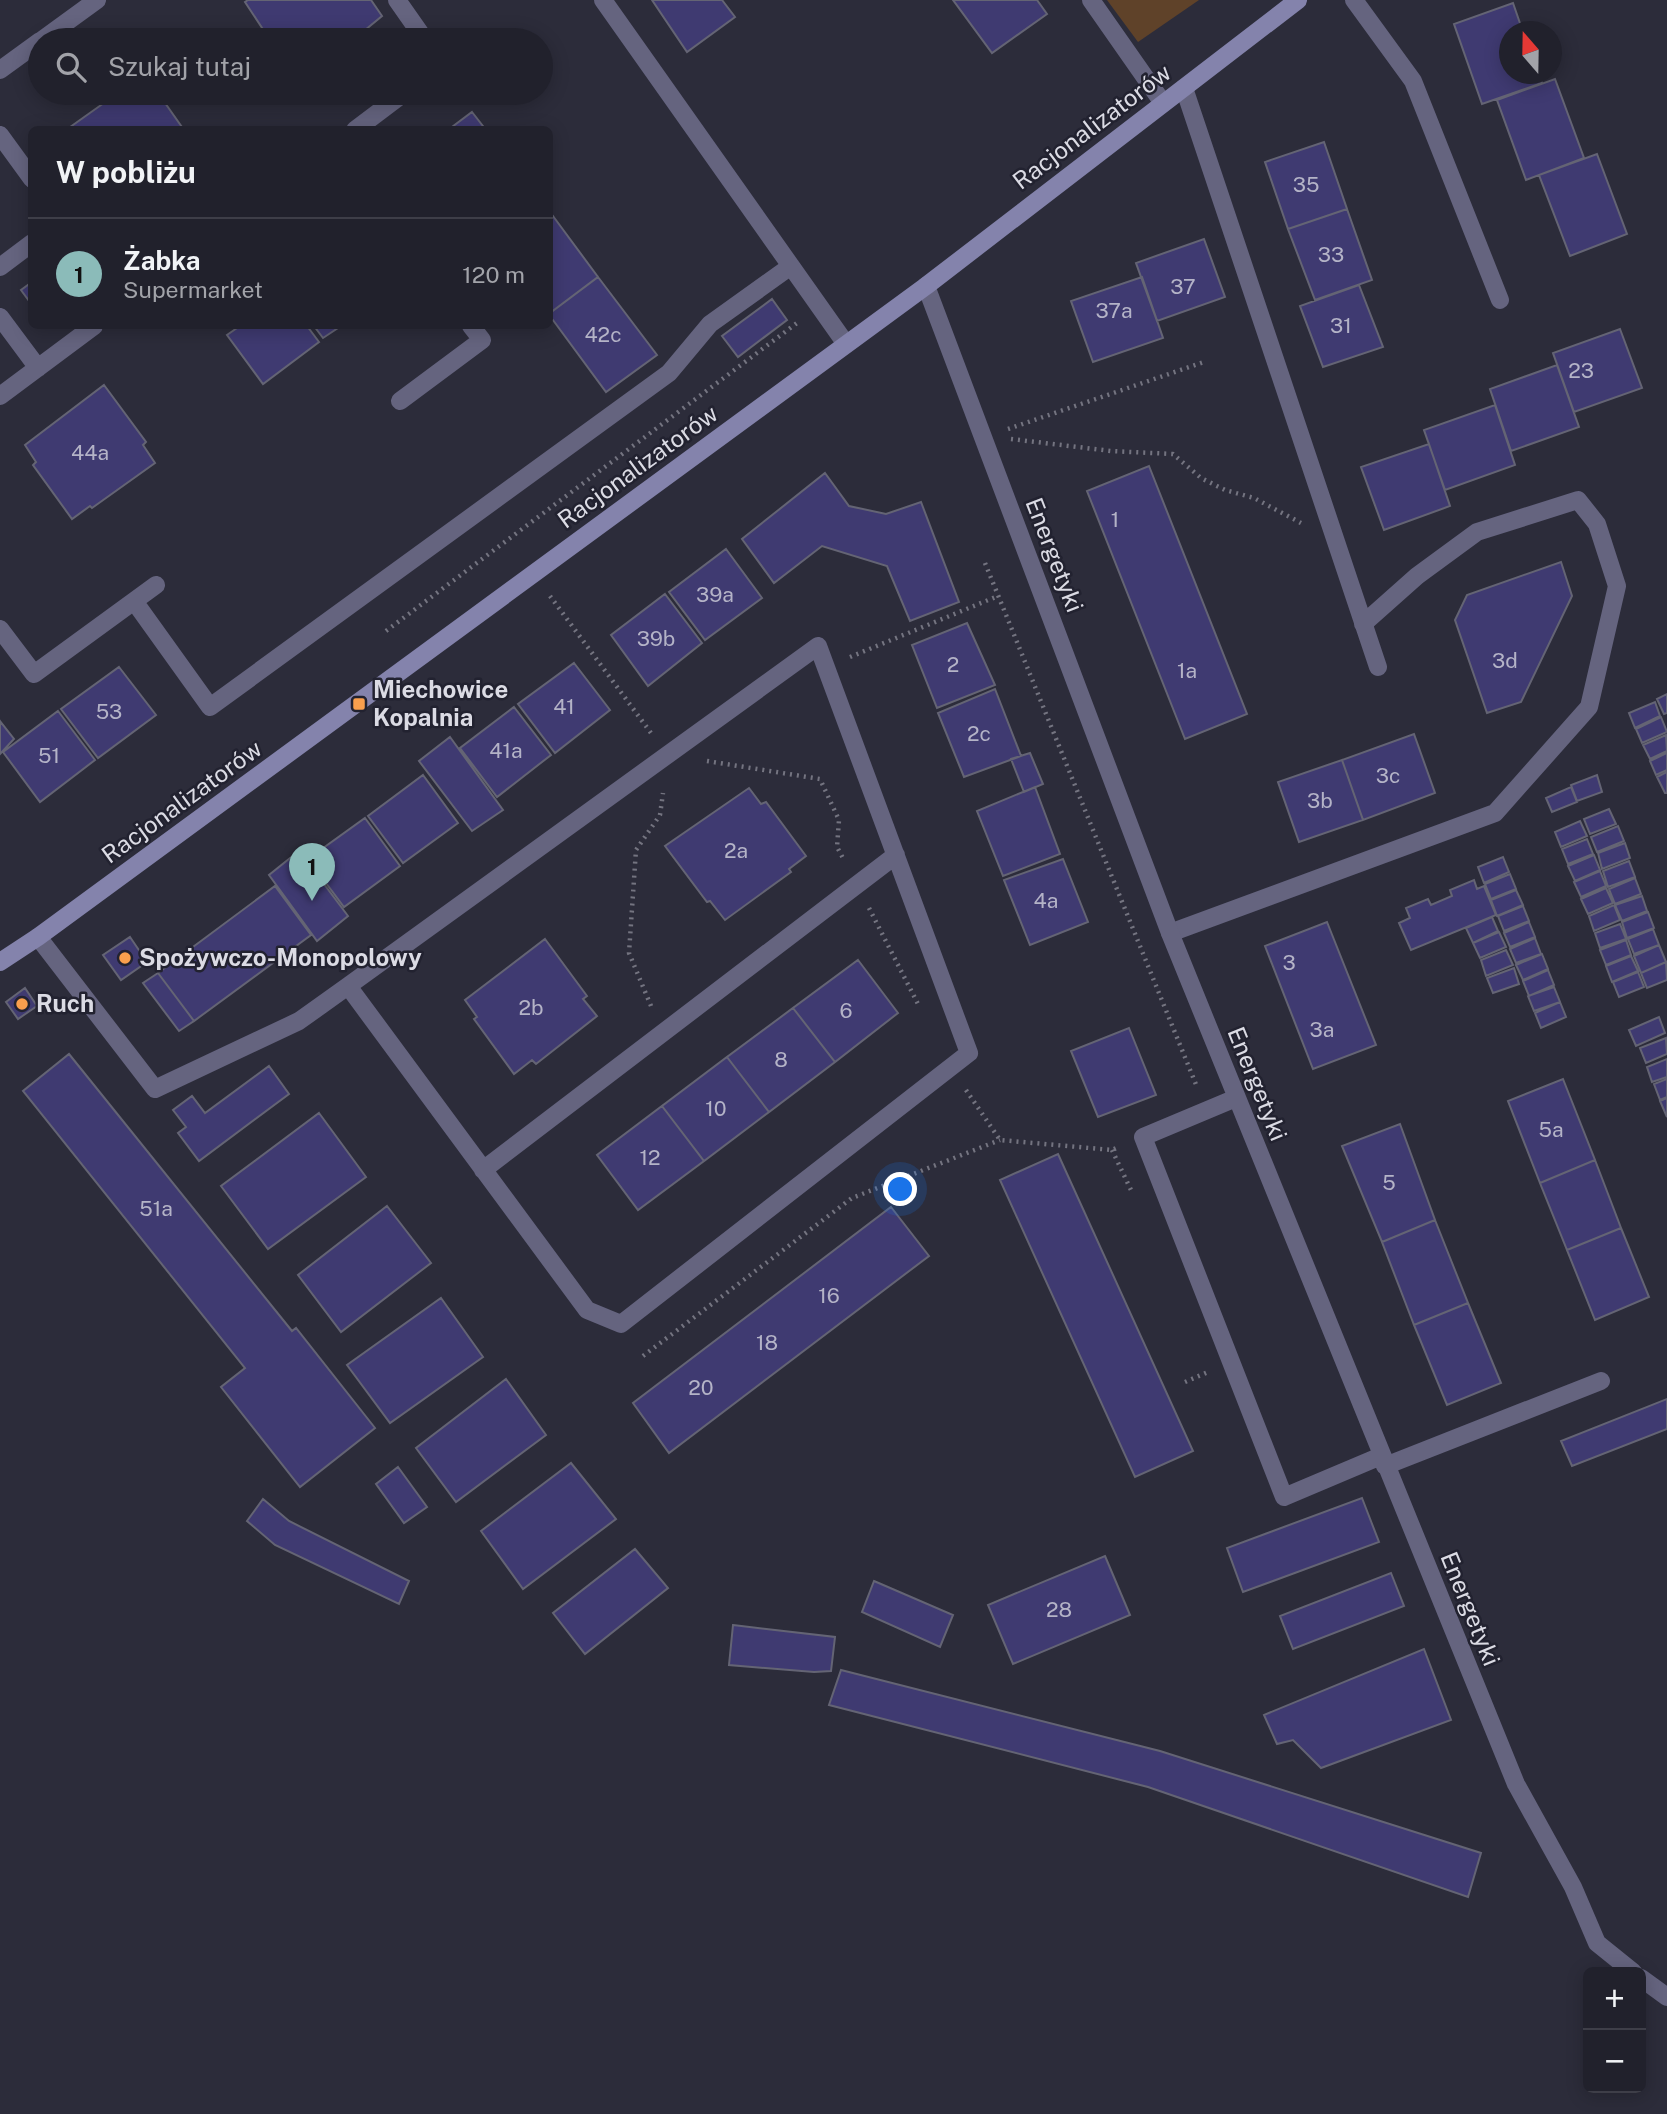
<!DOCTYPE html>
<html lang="pl">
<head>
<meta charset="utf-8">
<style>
  :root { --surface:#21212c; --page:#292934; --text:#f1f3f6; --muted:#a2a3a9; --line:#3e3e48; --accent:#8bbbb9 }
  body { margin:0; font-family:"Public Sans",sans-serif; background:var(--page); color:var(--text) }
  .controls { position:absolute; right:21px; bottom:21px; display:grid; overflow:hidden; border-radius:10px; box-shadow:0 4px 18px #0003 }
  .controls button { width:63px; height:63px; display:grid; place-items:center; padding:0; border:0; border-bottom:2px solid var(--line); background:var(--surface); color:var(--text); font:35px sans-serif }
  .compass { position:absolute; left:1499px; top:21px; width:63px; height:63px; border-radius:50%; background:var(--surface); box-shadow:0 4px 18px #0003; rotate:340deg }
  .you { position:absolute; left:901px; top:1190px; width:24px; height:24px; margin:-18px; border:5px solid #fff; border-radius:50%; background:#1a73e8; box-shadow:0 0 0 10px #1a73e833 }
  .badge { display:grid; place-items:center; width:46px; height:46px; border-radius:50%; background:var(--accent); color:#111; font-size:23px; font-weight:700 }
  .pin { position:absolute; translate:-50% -58px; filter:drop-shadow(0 2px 4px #0008) }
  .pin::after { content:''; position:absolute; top:37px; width:24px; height:21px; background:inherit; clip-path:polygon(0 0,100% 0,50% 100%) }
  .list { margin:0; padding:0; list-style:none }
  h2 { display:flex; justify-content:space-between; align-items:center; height:91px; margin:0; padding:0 28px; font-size:30px }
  h2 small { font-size:23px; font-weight:400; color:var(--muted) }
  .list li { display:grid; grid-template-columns:46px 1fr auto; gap:21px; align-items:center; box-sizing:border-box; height:112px; padding:0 28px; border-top:2px solid var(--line) }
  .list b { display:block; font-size:26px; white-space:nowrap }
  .list p { margin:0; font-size:23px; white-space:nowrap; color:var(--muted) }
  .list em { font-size:23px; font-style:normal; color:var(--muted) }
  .icon { flex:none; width:38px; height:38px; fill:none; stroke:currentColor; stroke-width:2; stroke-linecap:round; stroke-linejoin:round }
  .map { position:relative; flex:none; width:1667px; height:2114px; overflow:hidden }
  .search { position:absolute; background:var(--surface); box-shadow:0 4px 18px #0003; left:28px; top:28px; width:525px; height:77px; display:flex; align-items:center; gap:18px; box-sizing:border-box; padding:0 24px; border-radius:38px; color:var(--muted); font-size:26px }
  .panel { position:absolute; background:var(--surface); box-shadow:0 4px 18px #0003; left:28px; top:126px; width:525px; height:203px; border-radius:10px }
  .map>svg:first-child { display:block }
</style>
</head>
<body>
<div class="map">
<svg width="1667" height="2114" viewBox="0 0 1667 2114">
  <rect width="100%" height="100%" fill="#2c2c3a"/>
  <!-- green -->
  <path fill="#5f4229" d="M1107 0H1199L1138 42Z"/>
  <!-- building -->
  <path fill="#3f3a71" stroke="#646474" stroke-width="2" d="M248 0H371L382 16 353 40H270L245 2Z
    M652 0H722L735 17 687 52Z
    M953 0H1037L1047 14 992 53Z
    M1513 3 1523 32H1510V74H1538L1542 83 1482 104 1454 24Z
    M1555 79 1584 158 1526 180 1497 100Z
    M118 93H158L184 130H66Z
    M472 112 486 130H448Z
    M1324 142 1347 209 1288 229 1265 162Z
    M1597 154 1627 234 1570 256 1539 175Z
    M1347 209 1372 280 1315 300 1288 229Z
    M550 212 598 277 550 313Z
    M1204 239 1225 297 1157 321 1136 263Z
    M598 277 657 355 606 392 550 316V313Z
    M1142 277 1163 338 1093 362 1071 301Z
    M32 282V305L21 290Z
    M1359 285 1383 347 1323 367 1300 306Z
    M772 299 787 320 738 357 722 336Z
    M240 326H307L319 342 263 384 227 335Z
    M314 326H341L323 338Z
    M1620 329 1642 388 1574 412 1553 353Z
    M1557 365 1579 427 1511 451 1490 389Z
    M104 385 146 442 143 445 155 463 92 508 90 506 72 519 33 465 36 462 25 445Z
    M1495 405 1515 465 1445 490 1424 430Z
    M1429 444 1450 506 1384 530 1361 467Z
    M1149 466 1247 714 1185 739 1087 491Z
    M825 473 849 506 886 514 921 502 959 602 910 621 887 566 822 546 774 583 742 539Z
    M726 549 762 598 705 640 669 592Z
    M1561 562 1572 596 1521 702 1487 713 1455 620 1467 595Z
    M665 594 702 643 648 686 611 635Z
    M967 623 995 685 937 708 912 645Z
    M574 663 610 710 555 753 518 704Z
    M119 667 156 715 98 758 61 709Z
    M995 689 1021 756 964 777 938 713Z
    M1667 694V713L1664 714 1657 699Z
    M1655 702 1660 716 1635 728 1629 713Z
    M514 707 551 755 497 797 460 748Z
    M58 711 95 760 40 802 3 752Z
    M1661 717 1667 732 1642 743 1636 729Z
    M0 721 14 739 0 754Z
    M1414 734 1435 793 1363 820 1342 760Z
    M1666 735 1667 751 1650 759 1643 745Z
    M450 737 503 810 472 831 419 761Z
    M1030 753 1043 784 1024 792 1011 759Z
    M1667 753V770L1656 775 1650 761Z
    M1342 760 1363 820 1299 842 1278 782Z
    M1667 772V793H1665L1657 777Z
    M423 775 458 823 403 863 368 816Z
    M1597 775 1602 792 1577 801 1571 785Z
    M1035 787 1060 854 1003 876 977 811Z
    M1571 787 1577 802 1552 812 1546 798Z
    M749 788 761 804 766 802 806 856 789 869 791 872 725 920 710 901 707 902 665 846Z
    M1609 809 1616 824 1590 834 1584 819Z
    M365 818 400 866 344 907 308 859Z
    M1580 821 1587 836 1561 847 1555 832Z
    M1618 826 1624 841 1597 852 1591 837Z
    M1587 839 1593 854 1568 864 1562 849Z
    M1625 843 1630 858 1602 869 1598 853Z
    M299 851 348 916 317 941 269 875Z
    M1594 855 1600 870 1575 881 1568 866Z
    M1503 857 1509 872 1484 883 1478 867Z
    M1063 859 1088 922 1030 945 1004 880Z
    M1629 861 1635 877 1608 887 1603 871Z
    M1600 871 1606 886 1581 897 1574 882Z
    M1510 874 1516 889 1491 899 1485 884Z
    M1635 878 1641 894 1615 904 1609 889Z
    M1474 880 1477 889 1484 886 1496 915 1411 950 1399 923 1410 918 1406 908 1428 899 1431 905 1452 896 1450 890Z
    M275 886 311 935 194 1021 158 973Z
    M1606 888 1613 903 1588 914 1581 899Z
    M1516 890 1523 905 1497 916 1491 900Z
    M1642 896 1647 911 1622 921 1615 905Z
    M1614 905 1620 920 1594 931 1589 916Z
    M1523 906 1529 921 1504 931 1498 916Z
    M1648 912 1654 928 1627 938 1622 922Z
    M1492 917 1498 931 1473 943 1466 928Z
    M1327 922 1376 1045 1313 1069 1265 946Z
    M1529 922 1535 937 1510 947 1504 933Z
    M1620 924 1626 939 1600 948 1595 933Z
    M1653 929 1659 945 1634 954 1628 939Z
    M1499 932 1506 947 1480 958 1473 943Z
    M130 937 147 962 121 980 103 955Z
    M1535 938 1541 954 1516 963 1510 949Z
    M545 939 587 996 583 999 597 1016 536 1064 532 1060 514 1074 474 1019 477 1017 465 1000Z
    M1626 940 1631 955 1606 965 1600 950Z
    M1659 945 1666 962 1641 973 1634 956Z
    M1506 950 1513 965 1486 976 1481 960Z
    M1542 954 1548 969 1523 980 1516 965Z
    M1631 956 1638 971 1612 982 1606 966Z
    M858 960 898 1013 835 1062 793 1008Z
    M1666 962 1667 980 1647 988 1641 973Z
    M1514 968 1519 984 1493 993 1487 978Z
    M1548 970 1554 985 1529 996 1523 981Z
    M1638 972 1644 987 1619 997 1613 982Z
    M158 973 194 1021 179 1031 143 983Z
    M1554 987 1560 1002 1534 1011 1528 996Z
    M25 988 37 1006 18 1019 6 1002Z
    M1560 1002 1566 1017 1541 1028 1535 1013Z
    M793 1008 835 1062 769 1112 727 1057Z
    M1659 1017 1665 1033 1636 1046 1629 1030Z
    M1129 1028 1156 1095 1098 1117 1071 1051Z
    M1666 1038 1667 1054 1646 1063 1640 1048Z
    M69 1054 292 1331 296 1328 375 1428 300 1487 221 1387 245 1368 23 1091Z
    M727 1057 769 1112 704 1161 662 1106Z
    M1667 1059V1077L1652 1082 1647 1067Z
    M269 1066 289 1094 199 1161 178 1133 186 1127 173 1110 192 1096 205 1113Z
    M1563 1079 1595 1160 1540 1183 1508 1101Z
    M1667 1079V1097L1660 1100 1654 1084Z
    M1667 1098V1117L1660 1101Z
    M662 1106 704 1161 638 1210 597 1155Z
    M319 1113 366 1177 268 1249 221 1186Z
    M1400 1124 1435 1220 1382 1242 1342 1146Z
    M1058 1154 1193 1451 1135 1477 1000 1180Z
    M1595 1160 1621 1228 1567 1250 1540 1183Z
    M387 1206 431 1263 341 1332 298 1275Z
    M891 1207 929 1256 669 1453 633 1403Z
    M1435 1220 1468 1303 1414 1325 1382 1242Z
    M1621 1228 1649 1297 1595 1320 1567 1250Z
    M441 1298 483 1357 390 1423 347 1365Z
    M1468 1303 1501 1383 1447 1405 1414 1325Z
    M506 1379 546 1435 456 1502 416 1448Z
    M1667 1399V1429L1572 1466 1561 1441Z
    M571 1463 616 1519 523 1589 481 1531Z
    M398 1467 427 1507 404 1523 376 1484Z
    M1362 1498 1379 1542 1243 1592 1227 1548Z
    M263 1499 289 1521 409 1581 399 1604 275 1545 247 1521Z
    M635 1549 668 1588 585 1654 553 1613Z
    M1105 1556 1130 1615 1013 1664 988 1605Z
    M1391 1573 1404 1606 1293 1649 1280 1616Z
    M874 1581 953 1615 940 1647 862 1612Z
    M733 1625 835 1637 831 1671 814 1672 729 1665Z
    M1424 1649 1451 1720 1321 1768 1293 1740 1277 1744 1264 1715Z
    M841 1670 1160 1751 1481 1853 1468 1897 1148 1787 829 1705Z"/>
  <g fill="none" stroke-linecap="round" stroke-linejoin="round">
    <!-- path -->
    <path stroke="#747480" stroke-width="4.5" stroke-dasharray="2 5" stroke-linecap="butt" d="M1008 429 1204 362
      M1011 439 1111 451 1173 454 1201 478 1225 490 1254 498 1301 523
      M985 563 1197 1087
      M550 596 651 733
      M386 631 797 323
      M850 657 998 596
      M707 761 820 779 839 820 837 847 844 860
      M869 908 919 1006
      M651 1006 629 953 636 850 660 815 663 793
      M966 1090 1000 1140 1112 1150 1119 1147
      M1112 1150 1131 1190
      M643 1356 852 1198 1000 1140
      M1185 1382 1208 1372"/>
    <!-- lane -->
    <path stroke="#65647f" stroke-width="18" d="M1091 0 1163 103
      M1354 0 1413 81 1500 300
      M1184 88 1378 667
      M1170 933 1495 813 1589 707 1617 586 1597 524 1578 500 1477 532 1417 576 1363 624"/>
    <!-- street -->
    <path stroke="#65647f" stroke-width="18" d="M397 0 425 40
      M603 0 846 344
      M42 40 97 0
      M0 70 40 41
      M355 130 404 93
      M0 135 32 179
      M0 267 32 243
      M926 286 1170 933 1516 1784 1573 1887 1597 1943 1633 1972
      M0 317 38 368
      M0 396 94 326
      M400 401 482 340 471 326
      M134 601 210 707 669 373 710 324 791 266
      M0 629 34 674 156 585
      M38 937 155 1089 299 1021 348 986 818 646 969 1053 621 1324 587 1310 348 986
      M1236 1098 1143 1137 1284 1497 1381 1456
      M483 1170 896 855
      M1385 1466 1601 1381
      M1641 1978 1667 1997"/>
    <!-- secondary -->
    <path stroke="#8483ac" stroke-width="18" d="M0 962 38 937 926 286 1298 0"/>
  </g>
  <!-- markers -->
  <g fill="#f99f4d" stroke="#222230" stroke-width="2.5">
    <rect x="352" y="697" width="14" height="14" rx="3.5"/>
    <circle cx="125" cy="958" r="7"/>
    <circle cx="22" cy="1004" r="7"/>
  </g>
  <g text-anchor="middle" stroke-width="5" stroke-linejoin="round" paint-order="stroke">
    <!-- number labels -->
    <g font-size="21" fill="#b4b3c7">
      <text x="1306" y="192">35</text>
      <text x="1331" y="262">33</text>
      <text x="1183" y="294">37</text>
      <text x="1114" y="318">37a</text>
      <text x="1341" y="333">31</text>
      <text x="603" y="342">42c</text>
      <text x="1581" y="378">23</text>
      <text x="90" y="460">44a</text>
      <text x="1115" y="527">1</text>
      <text x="715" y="602">39a</text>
      <text x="656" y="646">39b</text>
      <text x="1505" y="668">3d</text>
      <text x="953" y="672">2</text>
      <text x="1187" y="678">1a</text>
      <text x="564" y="714">41</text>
      <text x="109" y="719">53</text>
      <text x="979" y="741">2c</text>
      <text x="506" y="758">41a</text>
      <text x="49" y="763">51</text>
      <text x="1388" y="783">3c</text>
      <text x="1320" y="808">3b</text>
      <text x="736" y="858">2a</text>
      <text x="1046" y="908">4a</text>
      <text x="1289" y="970">3</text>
      <text x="531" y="1015">2b</text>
      <text x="846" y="1018">6</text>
      <text x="1322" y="1037">3a</text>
      <text x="781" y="1067">8</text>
      <text x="716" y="1116">10</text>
      <text x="1551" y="1137">5a</text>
      <text x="650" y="1165">12</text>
      <text x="1389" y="1190">5</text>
      <text x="156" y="1216">51a</text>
      <text x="829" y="1303">16</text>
      <text x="767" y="1350">18</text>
      <text x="701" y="1395">20</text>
      <text x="1059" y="1617">28</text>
    </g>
    <!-- street labels -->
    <g font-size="24" fill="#dbdbe4" stroke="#222230">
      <text transform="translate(1092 127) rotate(-37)" y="8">Racjonalizatorów</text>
      <text transform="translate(638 467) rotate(-36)" y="8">Racjonalizatorów</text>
      <text transform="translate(1054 555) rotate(69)" y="8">Energetyki</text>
      <text transform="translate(182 802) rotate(-36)" y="8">Racjonalizatorów</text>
      <text transform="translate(1257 1084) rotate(68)" y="8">Energetyki</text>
      <text transform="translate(1470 1609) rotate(68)" y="8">Energetyki</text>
    </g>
    <!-- poi labels -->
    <g font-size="24" font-weight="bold" fill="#dbdbe4" stroke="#222230" text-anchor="start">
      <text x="373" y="698">Miechowice<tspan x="373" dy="28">Kopalnia</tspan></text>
      <text x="139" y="966">Spożywczo-Monopolowy</text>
      <text x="36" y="1012">Ruch</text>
    </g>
  </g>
</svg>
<div class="controls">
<button>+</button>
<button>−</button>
</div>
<svg class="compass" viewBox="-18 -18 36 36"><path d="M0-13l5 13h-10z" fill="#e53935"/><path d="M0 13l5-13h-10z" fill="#a2a3a9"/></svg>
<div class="you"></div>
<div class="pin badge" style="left:312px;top:901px">1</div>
<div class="search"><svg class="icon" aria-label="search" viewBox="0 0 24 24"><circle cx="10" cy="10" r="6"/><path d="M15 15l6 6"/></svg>Szukaj tutaj</div>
<section class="panel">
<h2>W pobliżu<small></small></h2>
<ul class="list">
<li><span class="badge">1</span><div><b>Żabka</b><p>Supermarket</p></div><em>120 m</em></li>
</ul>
</section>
</div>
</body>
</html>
